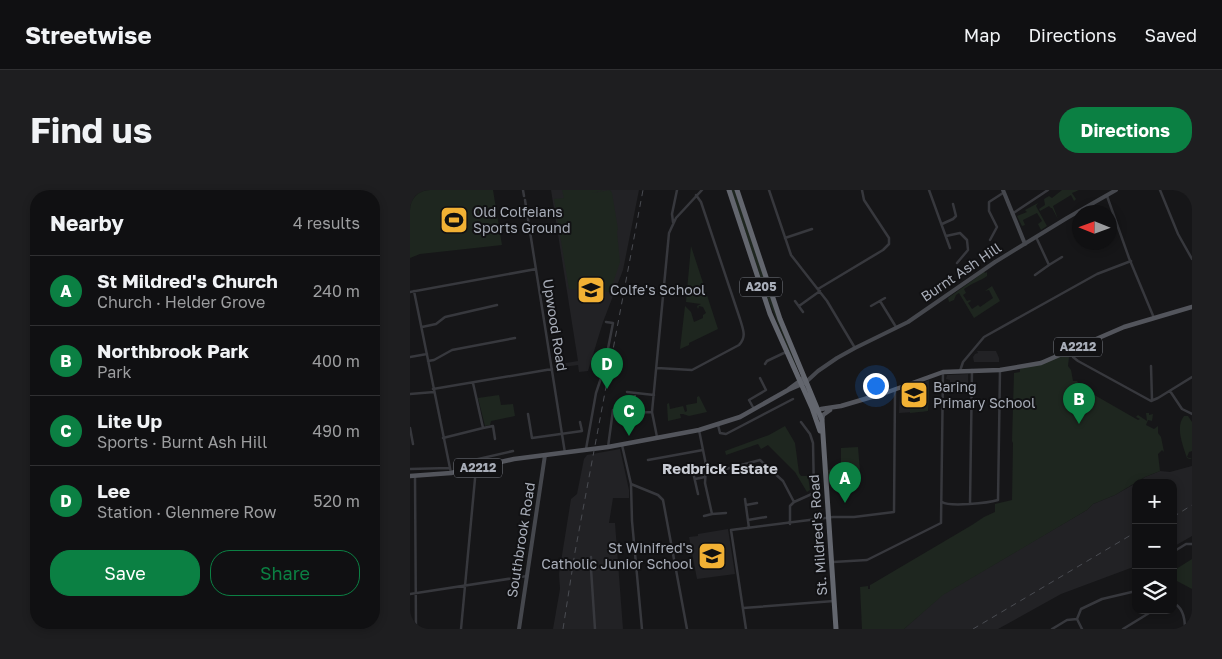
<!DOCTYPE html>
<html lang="en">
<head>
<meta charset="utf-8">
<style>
  :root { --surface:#101012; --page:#1e1e20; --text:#f1f3f6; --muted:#9c9d9f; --line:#303032; --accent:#0b8043 }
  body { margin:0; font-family:"Golos Text",sans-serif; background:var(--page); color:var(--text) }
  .controls { position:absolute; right:15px; bottom:15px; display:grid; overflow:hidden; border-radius:10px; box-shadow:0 2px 8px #0003 }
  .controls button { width:45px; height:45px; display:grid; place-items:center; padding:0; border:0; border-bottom:1px solid var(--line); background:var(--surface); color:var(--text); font:25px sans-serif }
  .compass { position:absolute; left:662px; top:15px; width:45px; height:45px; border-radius:50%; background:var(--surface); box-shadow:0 2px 8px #0003; rotate:271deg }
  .you { position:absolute; left:465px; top:195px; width:18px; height:18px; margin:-12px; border:4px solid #fff; border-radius:50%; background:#1a73e8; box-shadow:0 0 0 8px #1a73e833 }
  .badge { display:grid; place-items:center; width:32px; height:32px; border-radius:50%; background:var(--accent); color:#fff; font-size:16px; font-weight:700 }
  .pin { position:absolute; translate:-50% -41px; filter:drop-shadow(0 1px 2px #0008) }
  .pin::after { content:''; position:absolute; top:26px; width:18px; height:15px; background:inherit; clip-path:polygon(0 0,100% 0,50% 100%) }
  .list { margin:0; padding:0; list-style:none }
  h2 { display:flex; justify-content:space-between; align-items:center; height:65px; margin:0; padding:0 20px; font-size:21px }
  h2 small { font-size:16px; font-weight:400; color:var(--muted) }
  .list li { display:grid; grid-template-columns:32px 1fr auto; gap:15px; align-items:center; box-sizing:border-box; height:70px; padding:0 20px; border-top:1px solid var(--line) }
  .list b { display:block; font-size:19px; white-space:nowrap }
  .list p { margin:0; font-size:16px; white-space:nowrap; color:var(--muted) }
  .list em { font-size:16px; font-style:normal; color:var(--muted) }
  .actions { display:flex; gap:10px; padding:15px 20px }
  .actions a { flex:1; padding:11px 0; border:1px solid var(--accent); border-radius:20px; text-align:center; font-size:18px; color:var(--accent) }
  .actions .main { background:var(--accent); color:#fff }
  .icon { flex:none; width:28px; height:28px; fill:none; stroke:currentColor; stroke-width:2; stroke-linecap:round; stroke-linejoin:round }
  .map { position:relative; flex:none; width:782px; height:439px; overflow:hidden; border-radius:20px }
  header { display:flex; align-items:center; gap:30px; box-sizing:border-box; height:70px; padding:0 25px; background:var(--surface); border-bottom:1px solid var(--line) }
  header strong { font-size:24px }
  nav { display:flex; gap:28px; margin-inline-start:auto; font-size:18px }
  .intro { display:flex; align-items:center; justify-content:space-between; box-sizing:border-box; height:120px; padding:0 30px }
  h1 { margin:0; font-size:35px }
  .button { padding:12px 22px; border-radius:20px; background:var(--accent); color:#fff; font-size:18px; font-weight:700 }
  main { display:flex; gap:30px; padding:0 30px }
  aside { flex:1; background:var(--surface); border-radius:20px; box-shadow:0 2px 8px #0003 }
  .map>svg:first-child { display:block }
</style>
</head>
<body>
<header>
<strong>Streetwise</strong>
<nav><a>Map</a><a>Directions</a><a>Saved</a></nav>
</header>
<div class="intro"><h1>Find us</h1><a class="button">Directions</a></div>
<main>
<aside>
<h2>Nearby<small>4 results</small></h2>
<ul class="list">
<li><span class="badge">A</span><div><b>St Mildred's Church</b><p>Church · Helder Grove</p></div><em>240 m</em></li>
<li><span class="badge">B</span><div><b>Northbrook Park</b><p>Park</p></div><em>400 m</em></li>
<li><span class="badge">C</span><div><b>Lite Up</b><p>Sports · Burnt Ash Hill</p></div><em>490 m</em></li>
<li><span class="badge">D</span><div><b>Lee</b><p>Station · Glenmere Row</p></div><em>520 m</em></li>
</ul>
<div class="actions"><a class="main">Save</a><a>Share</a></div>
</aside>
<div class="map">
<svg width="782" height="439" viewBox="0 0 782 439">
  <rect width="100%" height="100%" fill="#161618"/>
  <!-- built -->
  <path fill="#222225" d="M141 0H229L213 80 193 132 178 181 169 182 168 175 145 178 144 175 168 171Z
    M567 161H586L589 168V172H564L563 167 565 164 568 163Z
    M558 184V199H540V190L536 189 537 185Z
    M519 190 518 221 489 223 490 202Z
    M210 259 219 300V308H203L199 333H205L213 439H143L150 399 149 384 161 309 167 304 174 269 177 265Z
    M782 276V346L763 357V293H727L735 287 750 281 760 282Z
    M726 293V376L651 404 588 439H494L532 405 677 320 683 314 705 305Z
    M318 339 325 384 287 389 279 347 288 346V344Z"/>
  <!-- green -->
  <path fill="#1e261f" d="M0 0H83L92 55 10 64 0 68Z
    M152 0H194L182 3 200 0 202 3 208 39 207 42 210 72 200 102 159 99 144 9 154 8Z
    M321 0H325L366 124 387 178H386L358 109Z
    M652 0H669L662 3 666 9 664 11 661 5 643 16 648 29 642 18H641L639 16 630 21 629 19 635 15 634 9 639 6 642 8Z
    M628 13 626 16 637 36 631 40 628 34 632 31 627 23 613 30 615 35 612 36 607 26 617 22 615 20Z
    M281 56 308 139 279 153V155L270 159 275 116 281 122 284 132 293 128V125L296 123 293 117 289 116 288 119 287 116 291 114 276 112Z
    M574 81 575 83 577 82V86C572 90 562 93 554 99L556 103 553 105 557 111 560 110 561 111 558 113 562 119 568 115 570 117 583 108 579 100 575 101 582 96 590 111 564 128 549 103 546 105 544 110 539 112 538 108 566 88Z
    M657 164 659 167 658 176 661 180 663 191H667L672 197 674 196 678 197 681 203 728 230 730 229 726 227 728 225 737 231 736 223H739V225L743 224 742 231 738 230 736 235 744 239 748 236V243L751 247 754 262 752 260 748 264 750 281 735 287 705 305 683 314 677 320 533 405 494 439H452L450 397 458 396V399H460V395L462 394 562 335 574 327 585 322V314L602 310 603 253 602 251 604 183 610 182V179L630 172 631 170 634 172Z
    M513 200H519L518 221 500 223V210L513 207Z
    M89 205 91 215 103 214 105 226 81 231 80 235 75 236 68 208Z
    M289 206 297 222 279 226 273 224H270L271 228 258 231 257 214 259 213 260 219 273 216 275 222 277 221 276 215 287 213V207Z
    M774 226H778L782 232V261L779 262 777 267 779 268H782L780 269 777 268C773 256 765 237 774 226Z
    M375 236 385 253 389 283 391 286H398L400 300 397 302 385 282 358 255 351 259 348 254 316 265 315 261 359 245Z
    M448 257 450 281 440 283 441 286 440 291 434 292V283H428V289L422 291H426L427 293 419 294 417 280 425 279 428 283 431 282V258Z
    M782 369V399L767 391 763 390V381Z"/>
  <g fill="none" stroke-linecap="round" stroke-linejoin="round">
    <!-- street -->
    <path stroke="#37383d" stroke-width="2.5" d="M113 0 114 6
      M359 0 381 65 417 111 445 158
      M519 0 540 58
      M750 0 768 44 782 69
      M697 6 719 68 744 128
      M115 10 155 263
      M602 24 638 0
      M263 32 262 24 267 0
      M532 34 543 29 546 26 543 14
      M536 46 550 43 557 50 558 60 547 73
      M375 48 402 39
      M580 50 587 37 579 21V12L593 3
      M639 75 652 67
      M625 85 639 75 626 47
      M408 99 473 60 479 54V48L454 10 452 0
      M4 101 41 283
      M0 102 126 79
      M385 111 393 122
      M470 111 486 137
      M389 116 410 101
      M461 116 475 108
      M12 137 26 134 35 127 87 115
      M660 161 663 167 668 171 741 211 748 208 782 187
      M0 167 17 164
      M18 171 24 170 42 160 105 148
      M355 174 357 171 376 162
      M741 176 742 210
      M247 178 282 180 329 155C337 147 333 139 330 129L291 12 286 5
      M550 181 553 172 574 147 687 84 721 71
      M63 193 73 238 83 236 85 249
      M23 199 142 179
      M760 201 772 219 782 224
      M217 202 244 205
      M225 203 223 223 242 222
      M0 204 24 202
      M344 219 339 210 356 200 350 188
      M118 224 122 248 172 241 170 232
      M308 235 310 243 316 244 383 209
      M0 238 3 254
      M289 240 296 275 295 293 302 324 316 323
      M247 247 242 222 259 43 266 28 292 0
      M33 248 73 238
      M212 255 221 294 222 331 232 439
      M198 257 203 220
      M176 259 186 203 194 179 203 133 196 132
      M238 270 293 260
      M0 279 39 278
      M54 279 55 272 103 261
      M316 279 350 270 373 291 384 312 380 316V334
      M283 282 288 304
      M5 286 6 439
      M285 289 295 287
      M221 294 248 305 253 310 277 439
      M335 309 339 338
      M384 312 404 303 403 253 400 244 391 232
      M532 312C540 317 578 313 588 310L590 180
      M560 314 562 180
      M336 315 347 313
      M294 326 302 324
      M338 330 356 327
      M763 362 776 354H782
      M181 367V379L185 439
      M423 372 457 370 531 333 533 182
      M0 404 117 386
      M763 413C773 417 775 429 775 439
      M333 418 424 411
      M51 439 66 278
      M336 439 321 340 423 327H444L484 322 485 200
      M642 439 657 430 667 429
      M672 439 667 429 671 419 692 409 726 401
      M713 439 744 420"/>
    <!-- secondary -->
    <path stroke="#45474d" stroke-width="4" d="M593 0 615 54
      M396 192 408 181 427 168 445 158 498 132 585 72 657 28 706 0
      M109 439 135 265"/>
    <!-- primary -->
    <path stroke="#53555c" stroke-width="4.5" d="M379 199 394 188
      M406 221 411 219 431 216 475 203 533 182 590 180 631 173 714 137 782 117
      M412 230 413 225 420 220
      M0 286 41 283 104 269 198 257 289 240 330 227 378 200 394 193"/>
    <!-- highway -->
    <path stroke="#63666e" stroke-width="5" d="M319 0 360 124 402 218 410 241
      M327 0 370 129 412 230 426 439"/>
    <!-- rail -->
    <path stroke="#4a4c52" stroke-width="1" stroke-dasharray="6 5" stroke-linecap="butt" d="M763 327 782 315
      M153 439 165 362 233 0
      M563 439 726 342"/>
  </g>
  <!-- icons -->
  <defs>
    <symbol id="stadium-square" viewBox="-11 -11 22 22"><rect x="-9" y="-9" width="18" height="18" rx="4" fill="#f2b134" stroke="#111113"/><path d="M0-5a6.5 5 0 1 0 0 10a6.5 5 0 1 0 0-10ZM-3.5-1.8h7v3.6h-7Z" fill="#111"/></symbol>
    <symbol id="school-square" viewBox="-11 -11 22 22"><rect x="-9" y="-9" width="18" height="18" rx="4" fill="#f2b134" stroke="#111113"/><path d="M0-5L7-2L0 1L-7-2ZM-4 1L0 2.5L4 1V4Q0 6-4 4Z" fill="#111"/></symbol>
  </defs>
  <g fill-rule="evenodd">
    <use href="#stadium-square" x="28" y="14" width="32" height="32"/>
    <use href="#school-square" x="165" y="84" width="32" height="32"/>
    <use href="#school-square" x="488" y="189" width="32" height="32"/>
    <use href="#school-square" x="286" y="350" width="32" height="32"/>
  </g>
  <g text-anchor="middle" stroke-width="4" stroke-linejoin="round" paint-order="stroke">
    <!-- shield labels -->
    <g fill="#111113" stroke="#7b7e86" stroke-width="1">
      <rect x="330" y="87.5" width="42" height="19" rx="4"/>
      <rect x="644" y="147.5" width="48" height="19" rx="4"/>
      <rect x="44" y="268.5" width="48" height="19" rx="4"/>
    </g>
    <g font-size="12" font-weight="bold" fill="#a8adb8">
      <text x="351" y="101">A205</text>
      <text x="668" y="161">A2212</text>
      <text x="68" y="282">A2212</text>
    </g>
    <!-- poi labels -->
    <g font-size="14" fill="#a8adb8" stroke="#111113" text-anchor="start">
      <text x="63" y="27">Old Colfeians<tspan x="63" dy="16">Sports Ground</tspan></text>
      <text x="200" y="105">Colfe's School</text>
      <text x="523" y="202">Baring<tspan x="523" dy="16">Primary School</tspan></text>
      <text x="283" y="363" text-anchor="end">St Winifred's<tspan x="283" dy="16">Catholic Junior School</tspan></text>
    </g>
    <!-- street labels -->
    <g font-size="14" fill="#a8adb8" stroke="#111113">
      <text transform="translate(551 82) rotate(-34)" y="5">Burnt Ash Hill</text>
      <text transform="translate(145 135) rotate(81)" y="5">Upwood Road</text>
      <text transform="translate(408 345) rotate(-94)" y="5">St. Mildred's Road</text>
      <text transform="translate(111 350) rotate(-81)" y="5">Southbrook Road</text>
    </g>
    <!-- neighbourhood labels -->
    <g font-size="15" font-weight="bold" fill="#c9ccd4" stroke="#111113">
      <text x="310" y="284">Redbrick Estate</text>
    </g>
  </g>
</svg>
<div class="controls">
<button>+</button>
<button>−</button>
<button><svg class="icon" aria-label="layers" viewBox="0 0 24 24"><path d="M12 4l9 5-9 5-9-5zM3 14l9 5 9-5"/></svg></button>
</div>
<svg class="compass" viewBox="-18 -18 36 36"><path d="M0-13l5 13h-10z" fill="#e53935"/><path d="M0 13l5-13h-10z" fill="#9c9d9f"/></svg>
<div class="you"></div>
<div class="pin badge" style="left:435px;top:313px">A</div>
<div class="pin badge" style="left:669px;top:234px">B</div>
<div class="pin badge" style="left:219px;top:246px">C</div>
<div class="pin badge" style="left:197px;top:199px">D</div>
</div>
</main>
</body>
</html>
